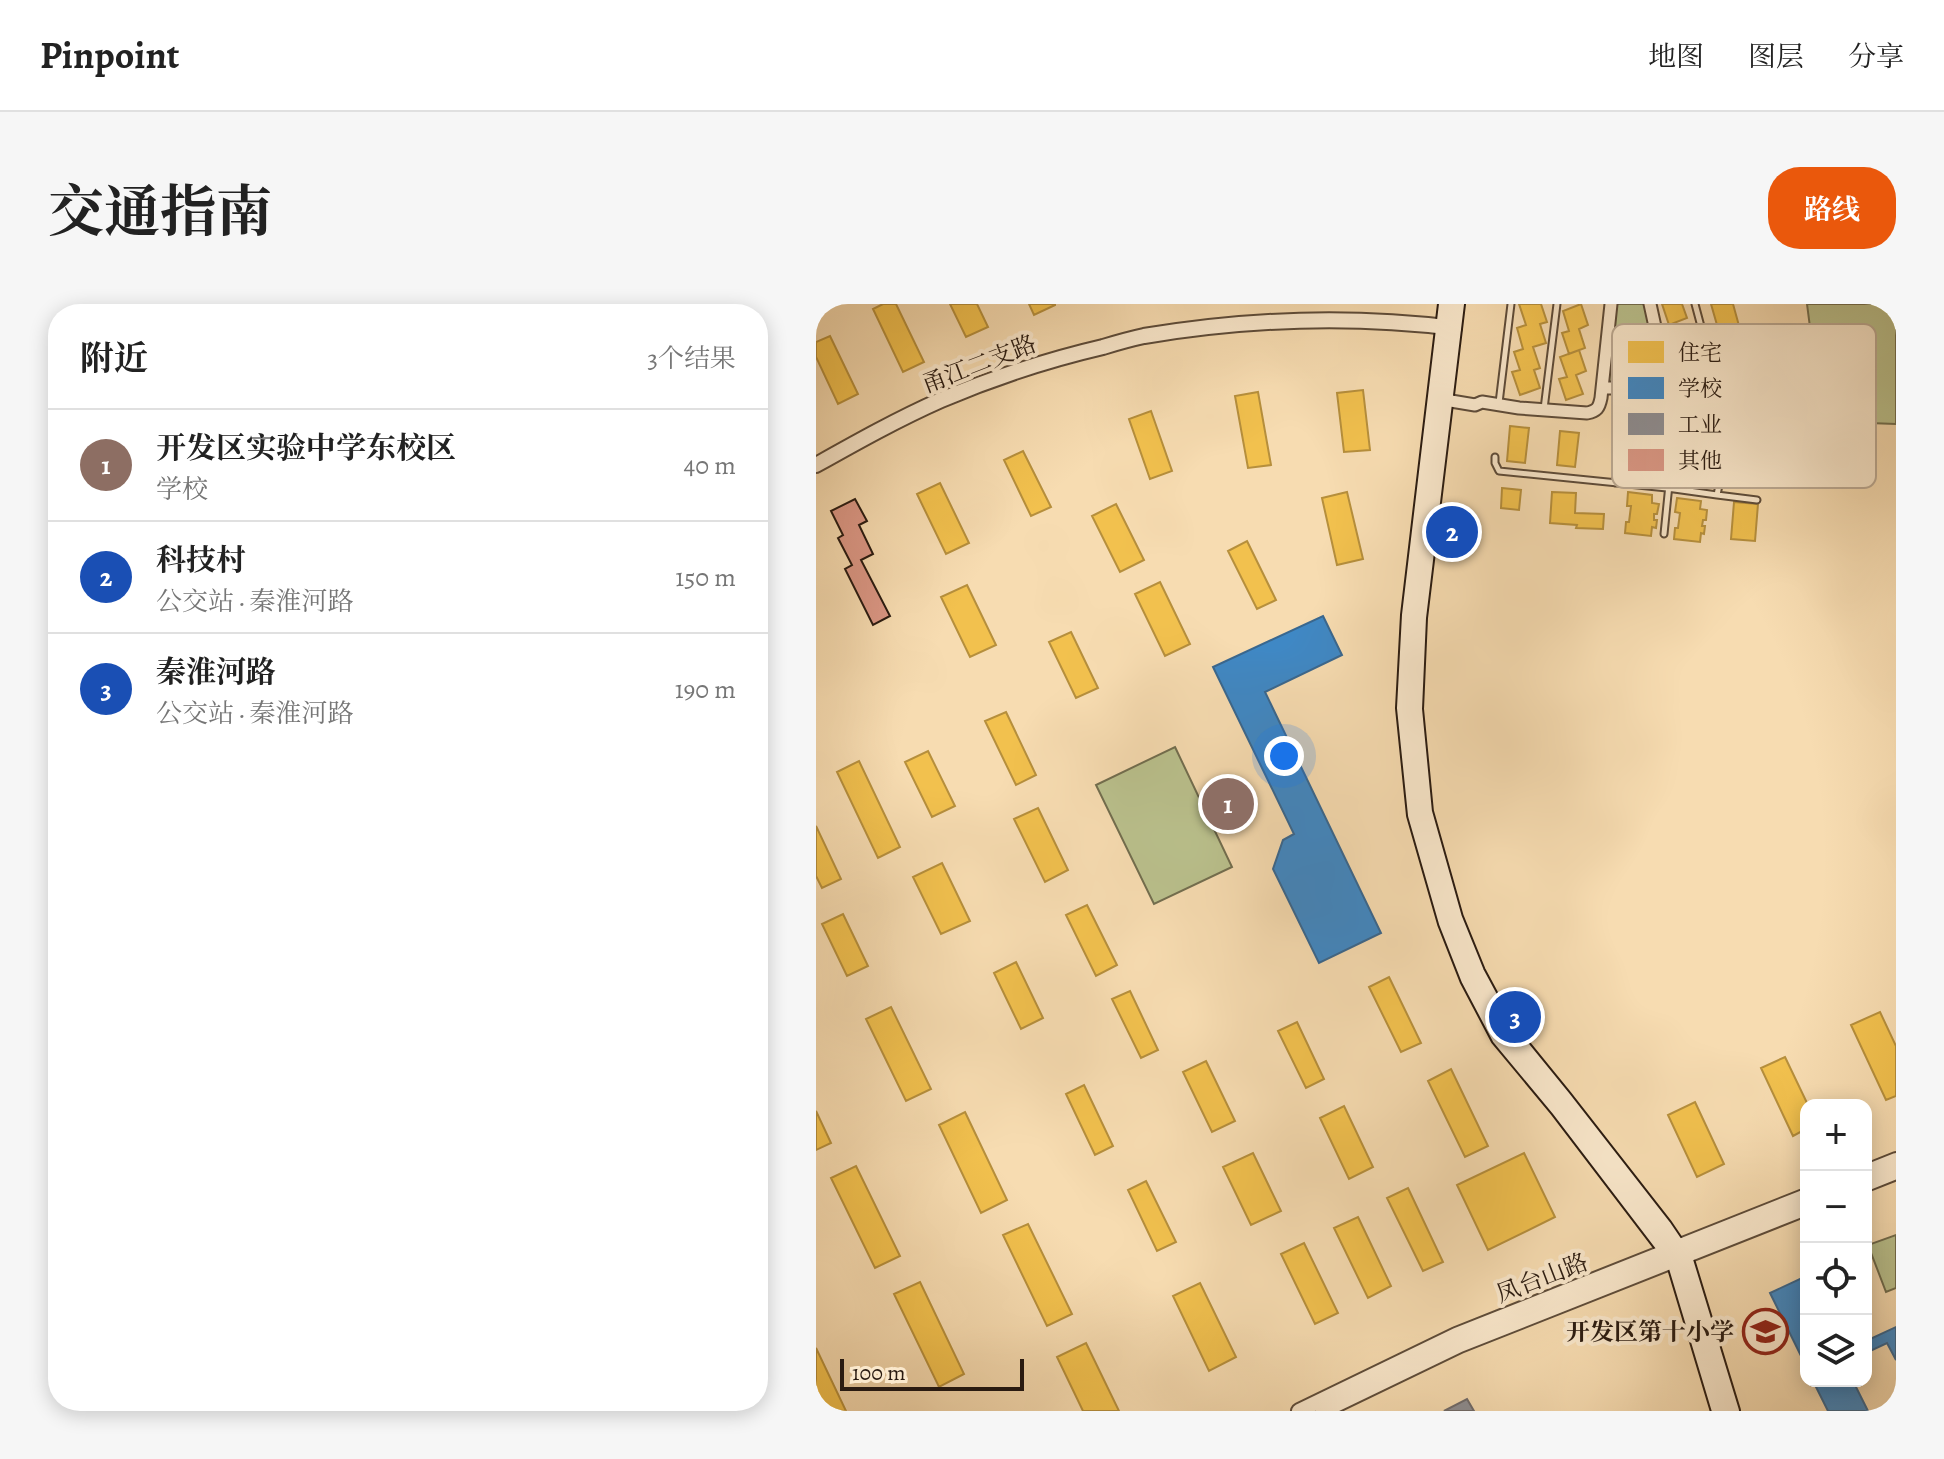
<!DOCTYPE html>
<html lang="zh">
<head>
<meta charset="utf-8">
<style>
  :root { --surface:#fff; --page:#f6f6f6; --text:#222; --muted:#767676; --line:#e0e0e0; --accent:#ea580c }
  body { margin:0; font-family:Alegreya,"Noto Serif SC",serif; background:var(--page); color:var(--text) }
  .controls { position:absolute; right:24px; bottom:24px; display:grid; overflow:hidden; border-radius:16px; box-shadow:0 4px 20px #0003 }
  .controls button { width:72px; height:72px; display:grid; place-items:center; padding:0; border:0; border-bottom:2px solid var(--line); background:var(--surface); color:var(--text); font:40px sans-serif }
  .scale { position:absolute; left:24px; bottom:20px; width:184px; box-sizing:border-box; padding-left:8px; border:4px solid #2a1b11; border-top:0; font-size:22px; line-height:28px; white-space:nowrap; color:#2a1b11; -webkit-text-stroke:6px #fae8cc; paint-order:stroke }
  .you { position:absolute; left:468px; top:452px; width:28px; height:28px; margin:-20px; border:6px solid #fff; border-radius:50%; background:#1a73e8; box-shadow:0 0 0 12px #1a73e833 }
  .badge { display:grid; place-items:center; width:52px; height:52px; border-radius:50%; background:var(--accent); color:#fff; font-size:26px; font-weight:700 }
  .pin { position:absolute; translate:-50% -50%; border:4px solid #fff; box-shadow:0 2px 8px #0006 }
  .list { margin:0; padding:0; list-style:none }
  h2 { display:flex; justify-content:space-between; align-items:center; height:104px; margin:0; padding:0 32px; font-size:34px }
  h2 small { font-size:26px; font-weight:400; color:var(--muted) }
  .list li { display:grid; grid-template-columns:52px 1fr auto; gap:24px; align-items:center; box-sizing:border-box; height:112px; padding:0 32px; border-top:2px solid var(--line) }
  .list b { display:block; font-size:30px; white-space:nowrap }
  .list p { margin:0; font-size:26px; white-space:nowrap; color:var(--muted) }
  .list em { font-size:26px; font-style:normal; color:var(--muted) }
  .icon { flex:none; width:44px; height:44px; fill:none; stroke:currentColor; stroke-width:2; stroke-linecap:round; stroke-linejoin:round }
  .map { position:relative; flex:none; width:1080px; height:1107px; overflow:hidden; border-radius:32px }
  header { display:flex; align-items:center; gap:48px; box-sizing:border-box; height:112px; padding:0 40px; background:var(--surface); border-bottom:2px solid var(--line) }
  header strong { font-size:38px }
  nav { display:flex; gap:44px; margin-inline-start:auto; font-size:28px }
  .intro { display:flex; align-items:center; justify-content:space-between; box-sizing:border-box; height:192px; padding:0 48px }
  h1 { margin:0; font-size:56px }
  .button { padding:20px 36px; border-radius:32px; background:var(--accent); color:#fff; font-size:28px; font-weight:700 }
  main { display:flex; gap:48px; padding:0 48px }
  aside { flex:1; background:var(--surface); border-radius:32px; box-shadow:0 4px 20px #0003 }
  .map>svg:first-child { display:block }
</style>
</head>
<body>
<header>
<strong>Pinpoint</strong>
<nav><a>地图</a><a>图层</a><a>分享</a></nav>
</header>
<div class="intro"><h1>交通指南</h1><a class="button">路线</a></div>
<main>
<aside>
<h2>附近<small>3个结果</small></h2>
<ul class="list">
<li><span class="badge" style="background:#8d6e63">1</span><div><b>开发区实验中学东校区</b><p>学校</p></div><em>40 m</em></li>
<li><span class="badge" style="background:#1a4fb4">2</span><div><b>科技村</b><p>公交站 · 秦淮河路</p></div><em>150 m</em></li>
<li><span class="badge" style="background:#1a4fb4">3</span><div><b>秦淮河路</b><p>公交站 · 秦淮河路</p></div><em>190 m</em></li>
</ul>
</aside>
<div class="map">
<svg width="1080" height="1107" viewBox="0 0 1080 1107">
  <rect width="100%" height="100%" fill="#f7dcb1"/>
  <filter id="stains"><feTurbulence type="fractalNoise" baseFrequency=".0025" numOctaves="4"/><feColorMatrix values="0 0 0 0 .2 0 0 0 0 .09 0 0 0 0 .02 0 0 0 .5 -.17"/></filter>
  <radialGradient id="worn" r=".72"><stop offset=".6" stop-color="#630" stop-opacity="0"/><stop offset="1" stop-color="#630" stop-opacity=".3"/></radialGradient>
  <!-- green -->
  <path fill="#bac18d" stroke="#726e4f" stroke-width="2" d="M799 0H828L844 66C828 71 805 84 790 77Z
    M991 0H1080V120L1053 119 995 31Z
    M359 443 416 563 338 600 280 481Z
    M1080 931V984L1070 988 1052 941Z"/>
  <!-- homes -->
  <path fill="#f2c14e" stroke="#b68f3c" stroke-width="2" d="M67 0H80L108 58 87 68 57 5Z
    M134 0H161L172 23 150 33Z
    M213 0H239V1L218 11Z
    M703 0H725L731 18 724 20 730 39 717 43 724 64 718 66 724 84 704 91 696 68 704 66 698 48 707 45 701 24 710 21Z
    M765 0 772 21 763 25 769 44 753 50 746 29 753 27 747 7Z
    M846 0H866L871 14 853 21Z
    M895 0H917L925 29 905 35Z
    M14 32 42 90 22 100 0 53V38Z
    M763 46 770 67 760 71 767 90 750 96 743 75 751 73 744 53Z
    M547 86 554 146 528 148 521 89Z
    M442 88 455 161 432 164 419 92Z
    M335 107 356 167 334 175 313 115Z
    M694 122 713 124 709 159 691 157Z
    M744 127 763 129 759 163 741 161Z
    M207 147 235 203 215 212 188 156Z
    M124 179 153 239 130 250 101 190Z
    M686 184 705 186 703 206 685 204Z
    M531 188 547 255 521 261 506 194Z
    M736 188 760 189 759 209 788 210 787 225 760 224 761 221 734 219Z
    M812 188 836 191V199L843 200 841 210H838V216H841L840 224 836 223 835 232 809 229 810 218H813L815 202H811Z
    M861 194 885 197 884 205 891 206 890 216H887L886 222H889L888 230 885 229 884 238 858 235 859 224H862L864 209 859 208Z
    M918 198 942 200 939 237 915 235Z
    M300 200 328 256 304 268 276 212Z
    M431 237 460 296 441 305 412 247Z
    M344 278 374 340 349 352 319 290Z
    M151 281 180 341 154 353 125 293Z
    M255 328 282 384 260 394 233 338Z
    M190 408 220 471 200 481 169 417Z
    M112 447 139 502 116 513 89 458Z
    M43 457 84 543 62 554 21 468Z
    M222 504 252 566 229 578 198 515Z
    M0 522 25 575 6 584 0 572Z
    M126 559 154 617 125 630 97 573Z
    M271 601 301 661 280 672 250 611Z
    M27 610 52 662 31 672 6 620Z
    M200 658 227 714 205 725 178 669Z
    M573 673 605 739 585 748 553 683Z
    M314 687 342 746 325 754 296 695Z
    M75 703 115 785 90 797 50 715Z
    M1064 708 1080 742V792L1070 796 1035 721Z
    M481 718 508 775 490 784 462 727Z
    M969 753 992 801H990V825L977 832 945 764Z
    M390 757 419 817 396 828 367 768Z
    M635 765 672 842 649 853 612 777Z
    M268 781 297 842 279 851 250 790Z
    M879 798 908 860 881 873 852 811Z
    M528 802 557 863 533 875 504 814Z
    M0 807 15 839 0 846Z
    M149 808 191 896 165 909 123 821Z
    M437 849 465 907 435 921 407 863Z
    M708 849 739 913 672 946 641 881Z
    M40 862 84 952 59 964 15 874Z
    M330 877 360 938 341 947 312 886Z
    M592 884 627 958 607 967 571 894Z
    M542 913 575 982 552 994 518 924Z
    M212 920 256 1010 231 1022 187 931Z
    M488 939 522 1009 499 1020 465 950Z
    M104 978 148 1070 123 1083 78 990Z
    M384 979 420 1053 393 1067 357 992Z
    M270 1039 303 1107H267L241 1053Z
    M0 1044 30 1107 0 1106Z"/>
  <!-- schools -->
  <path fill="#3f88c5" stroke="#39678f" stroke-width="2" d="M507 312 526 351 449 388 565 629 503 659 457 565 467 536 478 530 397 363Z
    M986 974 990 982V1062L954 989Z
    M1080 1023V1056L1071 1039 1050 1049V1037Z
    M997 1077H1037L1052 1107H1012Z"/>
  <!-- industry -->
  <path fill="#8d8d92" stroke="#6f6b6b" stroke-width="2" d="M651 1095 658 1107H628Z"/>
  <!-- building -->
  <path fill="#db9785" stroke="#2a1b11" stroke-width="2" d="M39 195 51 217 43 221 57 250 45 256 74 312 57 321 29 265 36 261 22 234 27 231 15 207Z"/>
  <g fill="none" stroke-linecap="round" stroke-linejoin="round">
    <defs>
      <path id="service" d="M896 63 930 54
        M799 86C808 117 803 147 799 179
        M683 99 695 0
        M728 105 741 0
        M904 109 940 103
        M909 147 943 152
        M679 153V159L683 167 851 184 901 191 909 151 908 133 898 71
        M901 191 941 196
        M848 230 857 141 860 133 864 131 853 80 898 71 879 0"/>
      <path id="minor" d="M834 0 849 68 853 80
        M786 84H802L849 68
        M629 96 659 101 666 98 703 104 771 109C781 107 783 104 785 94L795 0"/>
      <path id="tertiary" d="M0 161C41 138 82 115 125 96 177 74 231 56 287 43 300 39 314 35 328 32 430 15 535 11 638 24
        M1050 868 1080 856
        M1050 880 1080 868
        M483 1107 640 1031 990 892
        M507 1107 644 1041 990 904"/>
      <path id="secondary" d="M630 0 593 311 588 404 599 511 630 619 652 675 683 734 742 805 858 957 903 1107
        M641 0 603 314 599 405 609 508 639 614 661 668 691 724 748 794 848 922 869 953 916 1107"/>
    </defs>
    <!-- service casing -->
    <use href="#service" stroke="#5d4b39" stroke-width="9"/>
    <!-- minor casing -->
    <use href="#minor" stroke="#5d4b39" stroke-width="15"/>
    <!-- tertiary casing -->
    <use href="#tertiary" stroke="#5d4b39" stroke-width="18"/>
    <!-- secondary casing -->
    <use href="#secondary" stroke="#2a1b11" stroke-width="18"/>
    <!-- service -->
    <use href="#service" stroke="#fae8cc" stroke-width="5"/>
    <!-- minor -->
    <use href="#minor" stroke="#fae8cc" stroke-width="11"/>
    <!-- tertiary -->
    <use href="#tertiary" stroke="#fae8cc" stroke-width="14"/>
    <!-- secondary -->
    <use href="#secondary" stroke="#fae8cc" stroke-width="14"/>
  </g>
  <!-- icons -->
  <defs>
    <symbol id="school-ring" viewBox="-11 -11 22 22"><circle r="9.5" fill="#fae8cc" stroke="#8f2418" stroke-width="1.5"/><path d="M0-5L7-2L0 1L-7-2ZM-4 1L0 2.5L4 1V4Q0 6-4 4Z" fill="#8f2418"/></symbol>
  </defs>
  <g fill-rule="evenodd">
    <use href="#school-ring" x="924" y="1002" width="51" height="51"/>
  </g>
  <g text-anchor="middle" stroke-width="8" stroke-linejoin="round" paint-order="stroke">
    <!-- street labels -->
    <g font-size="24" fill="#2a1b11" stroke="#fae8cc">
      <text transform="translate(163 60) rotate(-21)" y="8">甬江二支路</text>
      <text transform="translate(726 974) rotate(-21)" y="8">凤台山路</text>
    </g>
    <!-- poi labels -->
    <g font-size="24" font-weight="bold" fill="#2a1b11" stroke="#fae8cc" text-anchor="end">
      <text x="918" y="1036">开发区第十小学</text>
    </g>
  </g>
  <!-- legend -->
  <rect x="796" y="20" width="264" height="164" rx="12" fill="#fae8cc" stroke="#bcaa94" stroke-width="2"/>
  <rect x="812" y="37" width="36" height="22" fill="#f2c14e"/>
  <rect x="812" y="73" width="36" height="22" fill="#3f88c5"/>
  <rect x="812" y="109" width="36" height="22" fill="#8d8d92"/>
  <rect x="812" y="145" width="36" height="22" fill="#db9785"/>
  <g font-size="22" fill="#2a1b11">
    <text x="862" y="56">住宅</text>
    <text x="862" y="92">学校</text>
    <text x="862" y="128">工业</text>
    <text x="862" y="164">其他</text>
  </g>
  <rect width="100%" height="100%" filter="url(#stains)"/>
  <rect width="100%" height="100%" fill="url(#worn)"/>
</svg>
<div class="controls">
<button>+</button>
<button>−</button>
<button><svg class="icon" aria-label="locate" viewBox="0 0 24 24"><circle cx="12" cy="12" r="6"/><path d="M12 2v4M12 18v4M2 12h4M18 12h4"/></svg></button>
<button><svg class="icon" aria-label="layers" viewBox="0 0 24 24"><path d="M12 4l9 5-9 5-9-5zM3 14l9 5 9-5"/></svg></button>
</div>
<div class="scale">100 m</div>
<div class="you"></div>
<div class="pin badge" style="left:412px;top:500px;background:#8d6e63">1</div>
<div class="pin badge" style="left:636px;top:228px;background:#1a4fb4">2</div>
<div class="pin badge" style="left:699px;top:713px;background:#1a4fb4">3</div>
</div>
</main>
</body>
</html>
